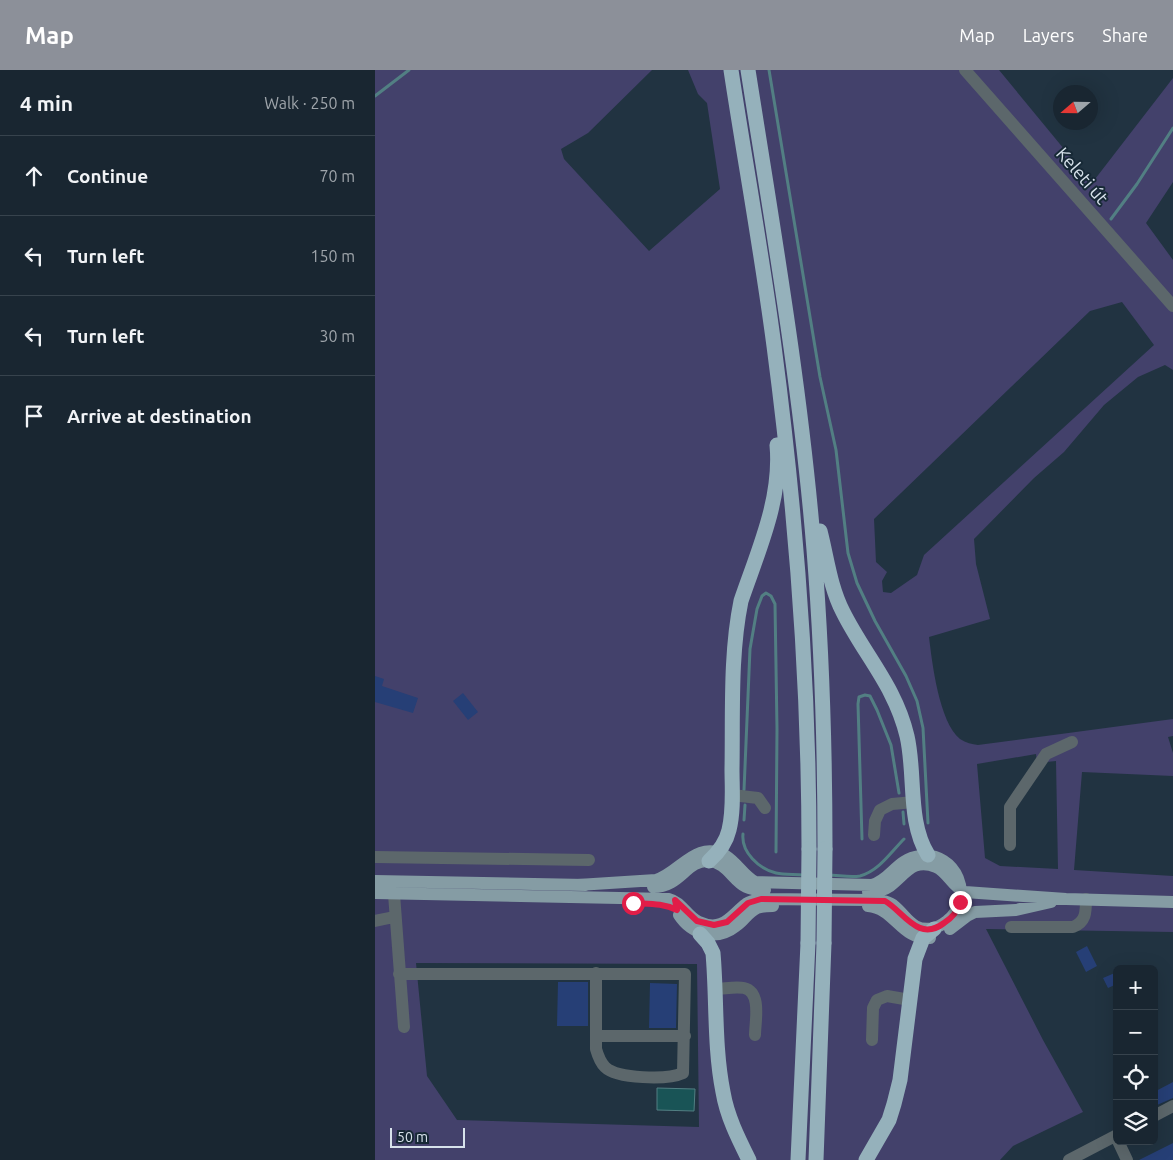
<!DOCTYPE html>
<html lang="en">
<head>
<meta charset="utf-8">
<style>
  :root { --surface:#192631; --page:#26323d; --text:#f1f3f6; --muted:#9fa5ab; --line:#37434d; --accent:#8c9099 }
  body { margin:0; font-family:Ubuntu,sans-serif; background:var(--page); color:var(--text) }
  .controls { position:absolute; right:15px; bottom:15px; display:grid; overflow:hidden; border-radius:8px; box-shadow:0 5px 20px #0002 }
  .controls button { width:45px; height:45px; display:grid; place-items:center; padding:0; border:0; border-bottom:1px solid var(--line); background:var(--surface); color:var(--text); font:25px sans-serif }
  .compass { position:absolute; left:678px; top:15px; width:45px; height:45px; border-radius:50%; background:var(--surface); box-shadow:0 5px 20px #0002; rotate:250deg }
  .scale { position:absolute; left:15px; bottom:12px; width:75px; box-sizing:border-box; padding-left:5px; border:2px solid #d7e2eb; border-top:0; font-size:14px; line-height:18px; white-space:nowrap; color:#d7e2eb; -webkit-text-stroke:4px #172936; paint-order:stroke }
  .stop { position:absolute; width:15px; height:15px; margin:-11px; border:4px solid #e11d48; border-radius:50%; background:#fff }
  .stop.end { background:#e11d48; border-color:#fff; box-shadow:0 1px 5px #0008 }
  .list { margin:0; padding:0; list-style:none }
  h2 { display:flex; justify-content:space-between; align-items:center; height:65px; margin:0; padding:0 20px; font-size:21px }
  h2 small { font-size:16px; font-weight:400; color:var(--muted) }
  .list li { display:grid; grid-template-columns:32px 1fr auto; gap:15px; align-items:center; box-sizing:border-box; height:80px; padding:0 20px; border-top:1px solid var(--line) }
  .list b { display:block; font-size:19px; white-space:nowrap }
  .list em { font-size:16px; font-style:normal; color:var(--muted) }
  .icon { flex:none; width:28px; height:28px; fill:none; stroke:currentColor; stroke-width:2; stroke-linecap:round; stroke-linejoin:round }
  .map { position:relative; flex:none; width:798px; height:1090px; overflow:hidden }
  header { display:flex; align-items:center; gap:30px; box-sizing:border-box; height:70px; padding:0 25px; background:var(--accent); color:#fff }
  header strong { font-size:24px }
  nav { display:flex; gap:28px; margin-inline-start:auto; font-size:18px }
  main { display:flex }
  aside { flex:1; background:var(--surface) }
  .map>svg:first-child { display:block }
</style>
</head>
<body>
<header>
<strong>Map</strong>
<nav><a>Map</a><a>Layers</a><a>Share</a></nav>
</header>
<main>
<aside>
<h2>4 min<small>Walk · 250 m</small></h2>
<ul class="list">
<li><svg class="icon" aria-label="ahead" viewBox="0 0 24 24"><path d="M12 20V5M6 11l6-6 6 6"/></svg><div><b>Continue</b></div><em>70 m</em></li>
<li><svg class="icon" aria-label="left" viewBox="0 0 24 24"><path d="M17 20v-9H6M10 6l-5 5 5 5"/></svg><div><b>Turn left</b></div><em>150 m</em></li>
<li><svg class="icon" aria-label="left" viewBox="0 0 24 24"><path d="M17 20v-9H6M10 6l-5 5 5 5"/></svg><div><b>Turn left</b></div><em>30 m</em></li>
<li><svg class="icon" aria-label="arrive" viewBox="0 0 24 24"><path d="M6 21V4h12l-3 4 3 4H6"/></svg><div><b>Arrive at destination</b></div></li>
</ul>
</aside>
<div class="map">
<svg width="798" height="1090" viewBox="0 0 798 1090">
  <rect width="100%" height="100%" fill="#213341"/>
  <!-- green -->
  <path fill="#43416b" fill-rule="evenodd" d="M0 0H277L213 63 186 79 189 89 274 181 345 119 332 33 323 24 313 0H624L717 113 798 8V112L771 153 798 190V300L790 295 763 307 729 335 689 382 659 408 599 469 601 494 615 549 554 567C557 592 564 652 585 669 591 673 597 674 603 675L798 649V666L793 667 798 683V706L707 702 699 800 798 806V862L611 859 668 970 708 1042 638 1076 625 1090H0ZM747 232 779 275 549 485 542 505 516 523 508 522 507 511 512 502 501 492 499 449 715 241ZM661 684 662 693 681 691 683 799 625 796 610 788 602 694ZM41 893 322 894 324 1057 82 1050 52 1006Z"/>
  <!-- water -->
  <path fill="#195456" stroke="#527f83" d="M282 1018 320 1019 319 1041 282 1040Z"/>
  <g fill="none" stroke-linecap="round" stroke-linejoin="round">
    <!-- stream -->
    <path stroke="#527f83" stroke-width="3" d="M394 0 445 307 461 380 473 483 482 513 500 551 531 606 542 631 548 658 553 753
      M0 26 34 0
      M736 149 762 114 798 58
      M369 720 375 579 382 539 387 526 391 523 396 526 400 534 402 659 401 782
      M528 742 529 754
      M369 750 370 735
      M368 764C366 782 384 799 401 803 410 805 420 804 429 805
      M487 769 483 634 484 627 490 625 495 626 502 640 516 675 524 723
      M453 805C463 805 475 808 485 806 504 801 516 782 529 769"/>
  </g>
  <!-- building -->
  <path fill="#263f76" d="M0 606 9 609 7 616 43 628 38 643 0 632Z
    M88 623 103 642 93 650 78 631Z
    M712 876 722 896 711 902 701 882Z
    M742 902V914L733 918 728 908Z
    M183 912H213V956H182Z
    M275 913 302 914 301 958H274Z
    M798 1012V1028L782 1035 779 1030V1022Z
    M798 1073V1090H764Z"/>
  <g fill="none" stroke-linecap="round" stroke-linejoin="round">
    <!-- minor -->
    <path stroke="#5c676b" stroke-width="12" d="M590 0 798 236
      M357 725 383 728 390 738
      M499 765 500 751 505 740 517 734 539 732
      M635 775V737L671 684 697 672
      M0 787 214 790
      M19 824 29 957
      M0 851 19 847
      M636 857H698C711 852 711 842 711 829
      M24 904H310L308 1003C293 1010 242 1009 230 997 225 992 223 986 221 979V903
      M341 919C349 919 360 916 369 918 387 922 380 952 380 965
      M221 966H310
      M497 970 498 938 502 930 512 926 535 930
      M779 1046 798 1036
      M743 1071 752 1090
      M694 1090 742 1065"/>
    <!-- major -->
    <path stroke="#859ca4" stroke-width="12" d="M0 811 211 815
      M278 817C306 817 311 790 333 791 352 792 357 810 371 817 377 820 384 820 390 820
      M493 822C501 822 508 821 515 816 530 805 538 787 561 797 573 802 577 817 590 822L691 829 798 832
      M0 823 294 829C307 832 312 847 324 852 348 863 356 845 371 834 376 831 381 830 386 829L493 830C502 830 511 830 518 835 532 846 537 863 559 858 564 857 568 854 572 851 601 828 581 781 545 786 521 789 517 809 497 815L380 812C368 805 362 793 351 786 321 769 305 803 281 810L203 815
      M493 836C520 838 526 870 555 868
      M304 845C317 865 342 871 361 856 369 851 373 842 382 838 387 836 393 836 398 836
      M575 859 592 846 600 842 641 840 676 832"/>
    <!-- highway -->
    <path stroke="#95b1bb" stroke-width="15" d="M356 0C370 92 387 184 399 276 421 443 434 610 434 779
      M373 0C398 159 426 319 439 480 447 580 450 679 450 779
      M445 461C452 488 455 517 468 542 490 586 520 616 532 666 541 705 532 751 553 785
      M334 791C344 782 351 773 354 760 359 740 357 718 357 699 358 643 355 585 366 531 383 481 407 429 402 375
      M325 864 333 873 338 883C342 929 339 977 348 1022 352 1046 363 1068 374 1090
      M423 1090 433 873
      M441 1090 449 873
      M491 1090 514 1050 519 1034 525 1010 540 889 548 868 559 859"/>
    <!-- highway-bridge -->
    <path stroke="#95b1bb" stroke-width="15" d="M433 873 434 779
      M449 873 450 779"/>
  </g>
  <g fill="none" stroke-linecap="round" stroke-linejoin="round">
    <!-- route -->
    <path stroke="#e11d48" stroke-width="6" d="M258 833C273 834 288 833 302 840L300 830 322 851 339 855 352 852 373 833 386 829 510 831C528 841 543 873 569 853 578 847 582 842 585 832"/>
  </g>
  <g text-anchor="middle" stroke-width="4" stroke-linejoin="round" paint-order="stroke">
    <!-- street labels -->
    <g font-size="18" fill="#d7e2eb" stroke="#172936">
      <text transform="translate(707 106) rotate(49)" y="6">Keleti út</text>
    </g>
  </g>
</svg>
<div class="controls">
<button>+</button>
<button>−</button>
<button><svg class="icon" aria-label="locate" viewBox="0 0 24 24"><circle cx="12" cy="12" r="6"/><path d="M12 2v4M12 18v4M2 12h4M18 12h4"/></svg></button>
<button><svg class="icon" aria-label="layers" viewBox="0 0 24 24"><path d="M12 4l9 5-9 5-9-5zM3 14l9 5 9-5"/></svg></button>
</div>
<svg class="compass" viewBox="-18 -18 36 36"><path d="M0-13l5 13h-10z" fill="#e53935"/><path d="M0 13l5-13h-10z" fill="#9fa5ab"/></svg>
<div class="scale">50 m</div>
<div class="stop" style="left:258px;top:833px"></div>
<div class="stop end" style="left:585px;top:832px"></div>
</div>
</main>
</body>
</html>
